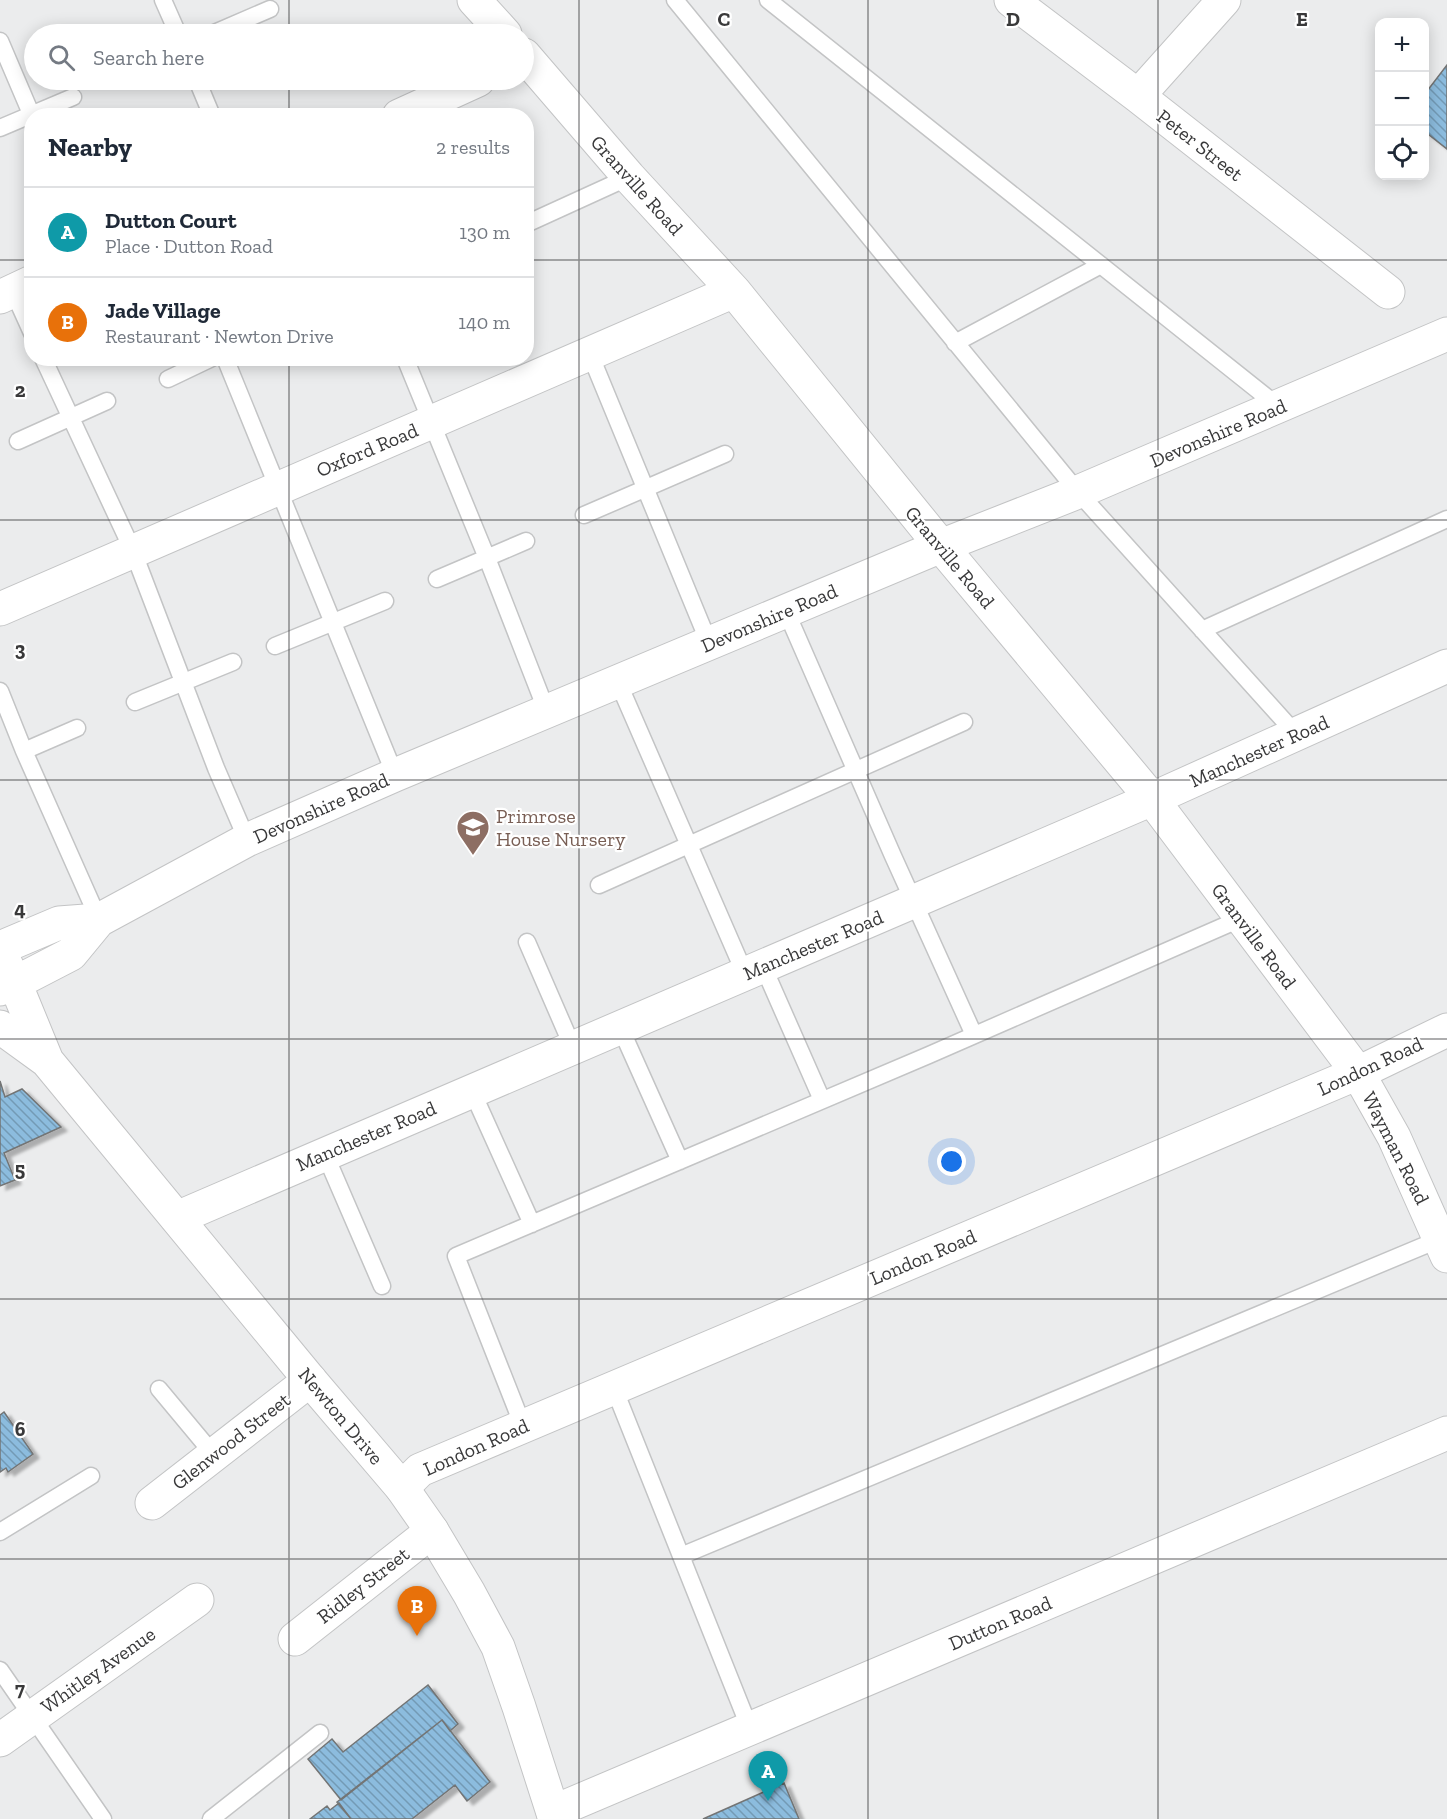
<!DOCTYPE html>
<html lang="en">
<head>
<meta charset="utf-8">
<style>
  :root { --surface:#fff; --page:#f6f6f7; --text:#1f2937; --muted:#747a83; --line:#e0e1e3; --accent:#db2777 }
  body { margin:0; font-family:"Zilla Slab",serif; background:var(--page); color:var(--text) }
  .controls { position:absolute; right:18px; top:18px; display:grid; overflow:hidden; border-radius:12px; box-shadow:0 3px 15px #0003 }
  .controls button { width:54px; height:54px; display:grid; place-items:center; padding:0; border:0; border-bottom:2px solid var(--line); background:var(--surface); color:var(--text); font:30px sans-serif }
  .you { position:absolute; left:952px; top:1162px; width:21px; height:21px; margin:-15px; border:4px solid #fff; border-radius:50%; background:#1a73e8; box-shadow:0 0 0 9px #1a73e833 }
  .badge { display:grid; place-items:center; width:39px; height:39px; border-radius:50%; background:var(--accent); color:#fff; font-size:20px; font-weight:700 }
  .pin { position:absolute; translate:-50% -50px; filter:drop-shadow(0 2px 3px #0008) }
  .pin::after { content:''; position:absolute; top:32px; width:21px; height:18px; background:inherit; clip-path:polygon(0 0,100% 0,50% 100%) }
  .list { margin:0; padding:0; list-style:none }
  h2 { display:flex; justify-content:space-between; align-items:center; height:78px; margin:0; padding:0 24px; font-size:26px }
  h2 small { font-size:20px; font-weight:400; color:var(--muted) }
  .list li { display:grid; grid-template-columns:39px 1fr auto; gap:18px; align-items:center; box-sizing:border-box; height:90px; padding:0 24px; border-top:2px solid var(--line) }
  .list b { display:block; font-size:22px; white-space:nowrap }
  .list p { margin:0; font-size:20px; white-space:nowrap; color:var(--muted) }
  .list em { font-size:20px; font-style:normal; color:var(--muted) }
  .icon { flex:none; width:33px; height:33px; fill:none; stroke:currentColor; stroke-width:2; stroke-linecap:round; stroke-linejoin:round }
  .map { position:relative; flex:none; width:1447px; height:1819px; overflow:hidden }
  .search { position:absolute; background:var(--surface); box-shadow:0 3px 15px #0003; left:24px; top:24px; width:510px; height:66px; display:flex; align-items:center; gap:15px; box-sizing:border-box; padding:0 21px; border-radius:33px; color:var(--muted); font-size:22px }
  .panel { position:absolute; background:var(--surface); box-shadow:0 3px 15px #0003; left:24px; top:108px; width:510px; height:258px; border-radius:24px }
  .map>svg:first-child { display:block }
</style>
</head>
<body>
<div class="map">
<svg width="1447" height="1819" viewBox="0 0 1447 1819">
  <defs>
    <pattern id="building-back-hatch" width="6" height="6" patternUnits="userSpaceOnUse" patternTransform="scale(1.5)"><rect width="6" height="6" fill="#8cbcde"/><path d="M-1 5l2 2M0 0l6 6M5-1l2 2" fill="none" stroke="#739ab5"/></pattern>
    <filter id="shadow"><feDropShadow dx="6" dy="4" stdDeviation="1.5" flood-color="#0004"/></filter>
  </defs>
  <rect width="100%" height="100%" fill="#ebeced"/>
  <!-- building -->
  <path fill="url(#building-back-hatch)" stroke="#737474" stroke-width="1.5" filter="url(#shadow)" d="M1447 65V149L1424 131V95Z
    M0 1081 5 1097 22 1089 61 1127 4 1153 15 1180 0 1186Z
    M4 1412 33 1454 8 1472 6 1468 0 1472V1415Z
    M428 1685 458 1724 450 1731 442 1720 341 1800 308 1759 332 1739 343 1752Z
    M442 1720 490 1782 467 1801 455 1785 412 1819H351L337 1802Z
    M784 1783 799 1819H703Z
    M339 1803 351 1819H310L327 1806 330 1810Z"/>
  <g fill="none" stroke-linecap="round" stroke-linejoin="round">
    <defs>
      <path id="lane" d="M163 0 178 34
        M675 0 1078 492 1296 734
        M768 0 1279 407
        M212 34 270 9
        M0 41 32 116
        M197 80 212 116
        M0 128 73 97
        M526 224 629 177
        M13 291 32 333
        M955 343 1101 265
        M590 354 709 643
        M43 358 133 551 216 768 247 840
        M225 358 395 775
        M405 358 487 558 547 712
        M168 379 212 358
        M18 441 107 401
        M584 515 725 454
        M437 579 526 541
        M786 611 893 856 974 1035
        M1202 630 1447 519
        M275 646 385 601
        M618 682 745 974
        M0 691 24 751 99 920
        M135 702 233 662
        M24 751 77 728
        M599 885 964 722
        M527 942 573 1048
        M763 966 822 1100
        M620 1027 680 1161
        M472 1091 532 1224
        M325 1154 382 1286
        M614 1388 750 1729
        M159 1389 214 1455
        M523 1426 456 1256 929 1055 1240 919
        M0 1532 91 1476
        M681 1556 1440 1239
        M0 1670 103 1819
        M211 1819 320 1733"/>
      <path id="street" d="M474 0 505 34
        M1011 0 1138 96 1388 292
        M524 55 629 177 734 291 941 546 1152 799 1358 1073 1394 1137 1447 1256
        M1138 96 1224 0
        M399 116 478 80
        M0 297 32 282
        M0 609 734 291
        M177 1218 1152 799 1447 666
        M402 1488 420 1470 1358 1073 1447 1030
        M152 1503 310 1380
        M295 1639 432 1531
        M0 1740 197 1600
        M553 1812 1447 1433"/>
      <path id="secondary" d="M0 948 59 923 99 920 247 840 395 775 941 546 1078 492 1447 334
        M0 1027 47 1061 310 1380 402 1488 432 1531 469 1593 498 1647 519 1707 555 1819
        M47 1061 15 983 71 954 99 920"/>
      <path id="primary" d="M0 952 15 983 0 989"/>
    </defs>
    <!-- lane casing -->
    <use href="#lane" stroke="#c3c4c5" stroke-width="19"/>
    <!-- street casing -->
    <use href="#street" stroke="#c3c4c5" stroke-width="35"/>
    <!-- secondary casing -->
    <use href="#secondary" stroke="#c3c4c5" stroke-width="35"/>
    <!-- primary casing -->
    <use href="#primary" stroke="#c3c4c5" stroke-width="35"/>
    <!-- lane -->
    <use href="#lane" stroke="#fff" stroke-width="16"/>
    <!-- street -->
    <use href="#street" stroke="#fff" stroke-width="33"/>
    <!-- secondary -->
    <use href="#secondary" stroke="#fff" stroke-width="33"/>
    <!-- primary -->
    <use href="#primary" stroke="#fff" stroke-width="33"/>
  </g>
  <!-- grid -->
  <path fill="none" stroke="#39393a" stroke-width="1.5" stroke-opacity="0.55" d="M289 0V34M579 0V1819M868 0V1819M1158 0V1819M289 80V116M0 260H32M526 260H1447M289 358V1819M0 520H1447M0 780H1447M0 1039H1447M0 1299H1447M0 1559H1447"/>
  <!-- icons -->
  <defs>
    <symbol id="school-pin" viewBox="-11 -11 22 30"><path d="M0 17L-7.5 6A9.5 9.5 0 1 1 7.5 6Z" fill="#8d6e63" stroke="#fff"/><path d="M0-5L7-2L0 1L-7-2ZM-4 1L0 2.5L4 1V4Q0 6-4 4Z" fill="#fff"/></symbol>
  </defs>
  <g fill-rule="evenodd">
    <use href="#school-pin" x="454" y="808" width="38" height="52"/>
  </g>
  <g text-anchor="middle" stroke-width="4.5" stroke-linejoin="round" paint-order="stroke">
    <!-- street labels -->
    <g font-size="20" fill="#39393a" stroke="#fff">
      <text transform="translate(1200 145) rotate(38)" y="7">Peter Street</text>
      <text transform="translate(637 185) rotate(48)" y="7">Granville Road</text>
      <text transform="translate(1218 433) rotate(-23)" y="7">Devonshire Road</text>
      <text transform="translate(367 450) rotate(-23)" y="7">Oxford Road</text>
      <text transform="translate(950 557) rotate(50)" y="7">Granville Road</text>
      <text transform="translate(769 618) rotate(-23)" y="7">Devonshire Road</text>
      <text transform="translate(1259 751) rotate(-24)" y="7">Manchester Road</text>
      <text transform="translate(321 808) rotate(-24)" y="7">Devonshire Road</text>
      <text transform="translate(1254 936) rotate(53)" y="7">Granville Road</text>
      <text transform="translate(813 945) rotate(-23)" y="7">Manchester Road</text>
      <text transform="translate(1370 1066) rotate(-25)" y="7">London Road</text>
      <text transform="translate(366 1136) rotate(-23)" y="7">Manchester Road</text>
      <text transform="translate(1396 1148) rotate(63)" y="7">Wayman Road</text>
      <text transform="translate(923 1257) rotate(-23)" y="7">London Road</text>
      <text transform="translate(341 1416) rotate(50)" y="7">Newton Drive</text>
      <text transform="translate(231 1441) rotate(-38)" y="7">Glenwood Street</text>
      <text transform="translate(476 1447) rotate(-24)" y="7">London Road</text>
      <text transform="translate(363 1585) rotate(-38)" y="7">Ridley Street</text>
      <text transform="translate(1000 1623) rotate(-23)" y="7">Dutton Road</text>
      <text transform="translate(98 1670) rotate(-35)" y="7">Whitley Avenue</text>
    </g>
    <!-- education labels -->
    <g font-size="20" fill="#785e54" stroke="#fff" text-anchor="start">
      <text x="496" y="823">Primrose<tspan x="496" dy="23">House Nursery</tspan></text>
    </g>
  </g>
  <g font-size="20" text-anchor="middle" font-weight="bold" fill="#39393a" stroke="#fff" stroke-width="4.5" stroke-linejoin="round" paint-order="stroke">
    <text x="724" y="26">C</text>
    <text x="1013" y="26">D</text>
    <text x="1302" y="26">E</text>
    <text x="20" y="397">2</text>
    <text x="20" y="656">3</text>
    <text x="20" y="916">4</text>
    <text x="20" y="1176">5</text>
    <text x="20" y="1436">6</text>
    <text x="20" y="1696">7</text>
  </g>
</svg>
<div class="controls">
<button>+</button>
<button>−</button>
<button><svg class="icon" aria-label="locate" viewBox="0 0 24 24"><circle cx="12" cy="12" r="6"/><path d="M12 2v4M12 18v4M2 12h4M18 12h4"/></svg></button>
</div>
<div class="you"></div>
<div class="pin badge" style="left:768px;top:1801px;background:#0f9aa8">A</div>
<div class="pin badge" style="left:417px;top:1636px;background:#e8710a">B</div>
<div class="search"><svg class="icon" aria-label="search" viewBox="0 0 24 24"><circle cx="10" cy="10" r="6"/><path d="M15 15l6 6"/></svg>Search here</div>
<section class="panel">
<h2>Nearby<small>2 results</small></h2>
<ul class="list">
<li><span class="badge" style="background:#0f9aa8">A</span><div><b>Dutton Court</b><p>Place · Dutton Road</p></div><em>130 m</em></li>
<li><span class="badge" style="background:#e8710a">B</span><div><b>Jade Village</b><p>Restaurant · Newton Drive</p></div><em>140 m</em></li>
</ul>
</section>
</div>
</body>
</html>
